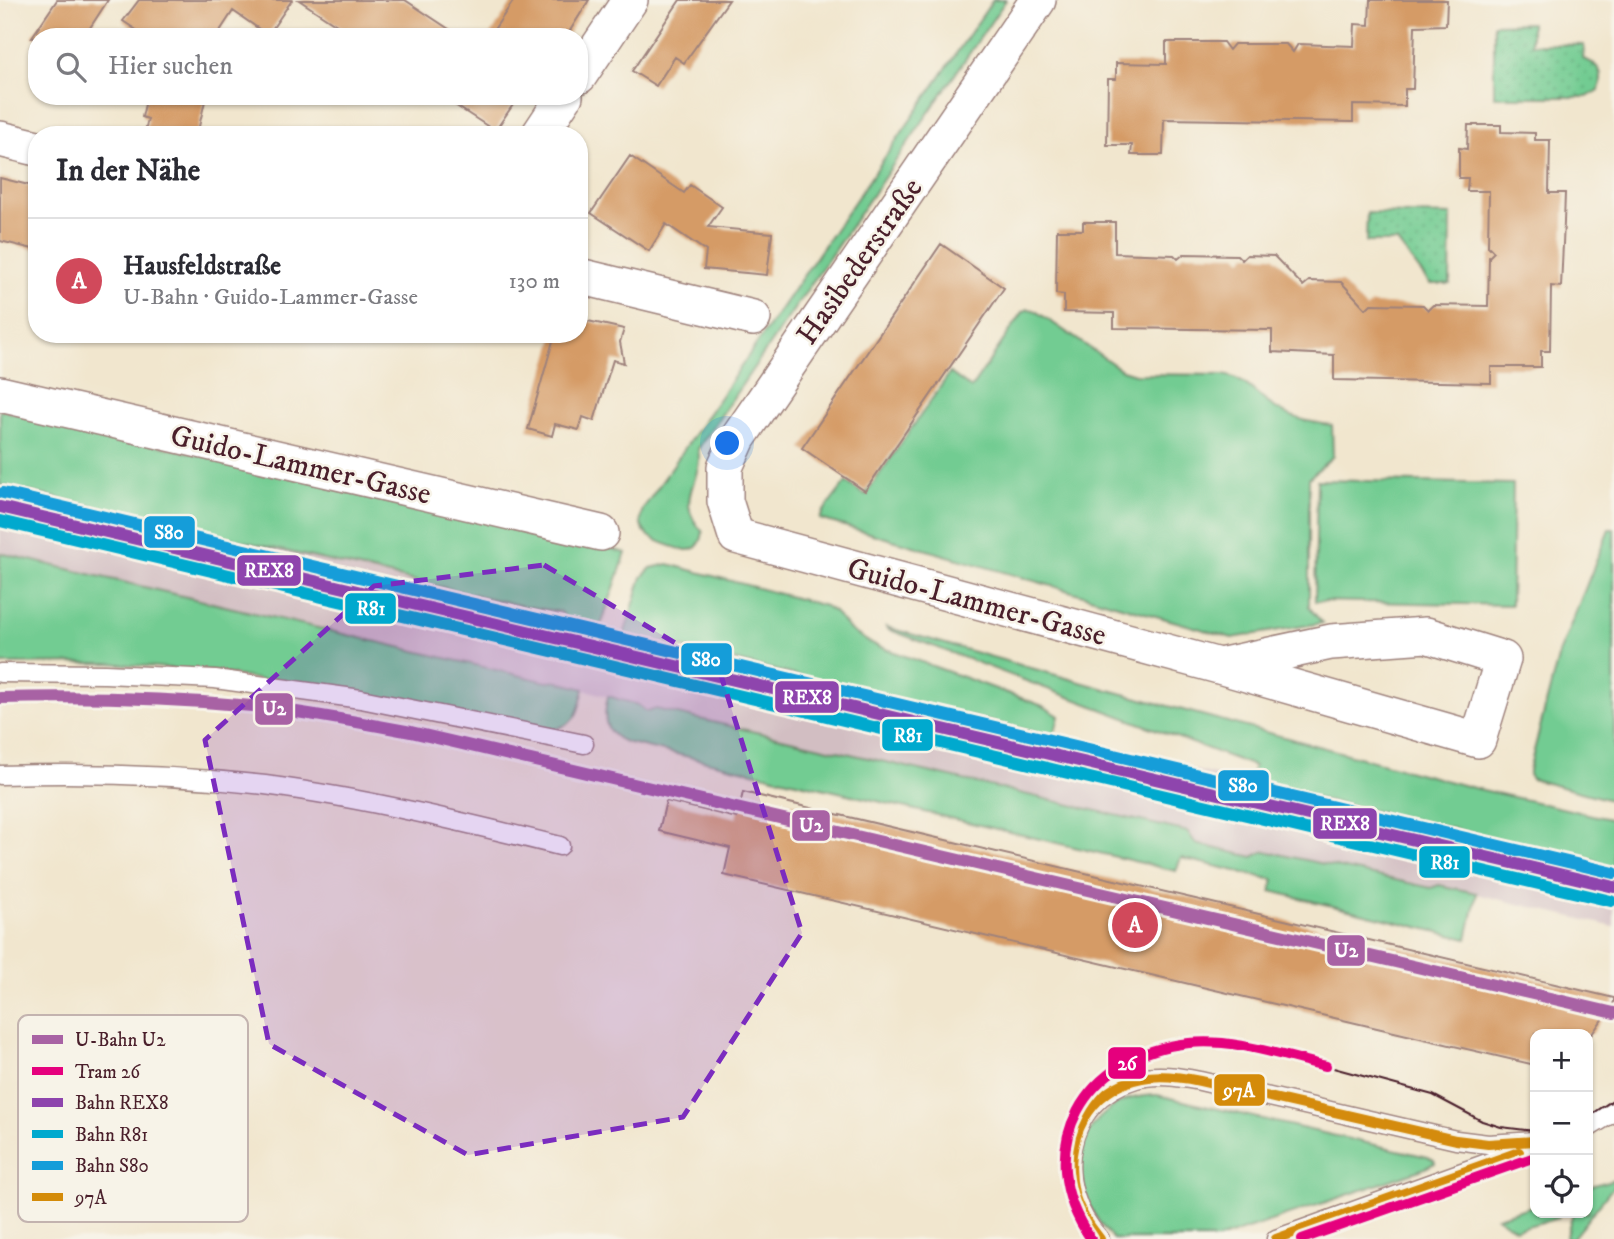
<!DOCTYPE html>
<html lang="de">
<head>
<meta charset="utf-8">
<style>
  :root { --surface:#fff; --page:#f7f7f7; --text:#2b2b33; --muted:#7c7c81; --line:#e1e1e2; --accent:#d1495b }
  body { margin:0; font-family:"IM FELL DW Pica",serif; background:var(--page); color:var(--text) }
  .controls { position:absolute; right:21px; bottom:21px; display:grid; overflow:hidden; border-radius:14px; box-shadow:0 2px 5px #0004 }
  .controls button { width:63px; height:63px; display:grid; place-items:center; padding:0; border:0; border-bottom:2px solid var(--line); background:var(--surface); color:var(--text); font:35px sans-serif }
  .you { position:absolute; left:728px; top:444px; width:24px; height:24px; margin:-18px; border:5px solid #fff; border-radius:50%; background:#1a73e8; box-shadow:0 0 0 10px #1a73e833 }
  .badge { display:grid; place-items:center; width:46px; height:46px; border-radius:50%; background:var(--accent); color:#fff; font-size:23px; font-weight:700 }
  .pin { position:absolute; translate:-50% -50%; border:4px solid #fff; box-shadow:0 2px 7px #0006 }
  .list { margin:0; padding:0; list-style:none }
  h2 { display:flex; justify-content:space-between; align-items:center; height:91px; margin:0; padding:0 28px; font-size:30px }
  h2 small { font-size:23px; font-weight:400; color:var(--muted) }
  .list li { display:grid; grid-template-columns:46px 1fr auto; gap:21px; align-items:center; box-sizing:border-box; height:126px; padding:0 28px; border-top:2px solid var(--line) }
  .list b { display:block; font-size:26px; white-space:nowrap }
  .list p { margin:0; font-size:23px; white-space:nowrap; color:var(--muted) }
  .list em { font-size:23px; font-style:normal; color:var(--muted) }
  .icon { flex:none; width:38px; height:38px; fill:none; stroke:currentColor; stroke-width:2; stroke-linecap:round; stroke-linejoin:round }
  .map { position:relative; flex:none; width:1614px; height:1239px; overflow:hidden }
  .search { position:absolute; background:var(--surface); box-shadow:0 2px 5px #0004; left:28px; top:28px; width:560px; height:77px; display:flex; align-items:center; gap:18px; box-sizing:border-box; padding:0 24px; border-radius:28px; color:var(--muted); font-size:26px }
  .panel { position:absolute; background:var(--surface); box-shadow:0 2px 5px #0004; left:28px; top:126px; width:560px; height:217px; border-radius:28px }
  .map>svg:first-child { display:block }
</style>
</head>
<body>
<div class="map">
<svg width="1614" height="1239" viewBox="0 0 1614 1239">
  <defs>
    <pattern id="park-dots" width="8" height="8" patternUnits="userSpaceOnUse" patternTransform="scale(1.75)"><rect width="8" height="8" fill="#72cc92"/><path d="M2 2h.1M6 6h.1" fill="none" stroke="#64af7e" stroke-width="1.8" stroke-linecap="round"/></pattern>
  </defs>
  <rect width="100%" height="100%" fill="#f7f3e8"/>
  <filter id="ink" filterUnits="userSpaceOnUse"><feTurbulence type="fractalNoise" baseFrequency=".0143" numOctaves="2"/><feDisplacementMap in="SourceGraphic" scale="14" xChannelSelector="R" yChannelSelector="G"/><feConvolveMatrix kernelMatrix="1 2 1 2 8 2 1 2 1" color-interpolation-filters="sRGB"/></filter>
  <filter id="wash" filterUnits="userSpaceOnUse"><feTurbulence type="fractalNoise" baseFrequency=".00686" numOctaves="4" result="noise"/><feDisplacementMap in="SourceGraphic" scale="28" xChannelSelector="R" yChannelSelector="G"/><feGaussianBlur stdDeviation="1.57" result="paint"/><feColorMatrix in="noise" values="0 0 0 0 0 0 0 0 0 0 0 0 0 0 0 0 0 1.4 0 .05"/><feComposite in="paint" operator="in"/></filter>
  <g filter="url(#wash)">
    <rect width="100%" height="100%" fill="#f1e6ce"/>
    <!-- railway -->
    <path fill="#d2bec2" d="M0 485 523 606 562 613 570 624 653 645 663 642 703 653 1249 783 1596 861 1605 868 1614 870V927L1439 885 1432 888 1265 851 1253 857 1195 844 1188 832 657 709 647 712 638 705 555 681 547 682 0 553Z"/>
    <!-- grass -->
    <path fill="#72cc92" stroke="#5e765e" stroke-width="2" d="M993 0H1006L698 449C705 481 671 499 703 532 702 539 700 546 693 549 686 552 678 548 671 546 652 540 634 532 643 509Z
      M1028 309 1034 310 1122 370 1135 374 1224 375C1248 380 1255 395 1274 407 1292 419 1312 423 1332 425L1333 456 1309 478V607L1322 623 1232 638 820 519 823 512 846 482 865 495 950 373 971 388 1023 312Z
      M0 410 584 541 626 553 599 631 570 624 561 612 523 606 0 485Z
      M1317 480 1513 484 1511 605 1315 601Z
      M1609 529H1614V801L1532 779 1529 775V770L1559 654Z
      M0 553 547 682 555 681 584 689C578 713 578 724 551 730L215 672 107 663 2 664 0 663Z
      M668 564 825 606 834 612 850 630 872 644 1043 706 1059 716 1054 737 703 653 663 642 654 645 623 638 642 577 651 568Z
      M886 627 1116 692 1474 788 1614 820V870L1605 868 1596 861 1249 783 1254 766 887 629Z
      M608 696 638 705 647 712 656 709 1188 832 1196 844 1253 857 1265 851 1431 888 1439 885 1477 893 1467 939 1271 891 1274 880 1181 858 1176 871 625 742C603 733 603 717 608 696Z
      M1157 1095 1428 1157 1434 1160 1435 1163 1423 1169 1218 1239H1113C1075 1199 1062 1139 1116 1105 1128 1097 1143 1096 1157 1095Z
      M1614 1179V1186L1572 1239H1565L1573 1213H1588V1187Z
      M1535 1205V1213H1559L1558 1218 1516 1229 1497 1217Z"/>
    <!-- park -->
    <path fill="url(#park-dots)" stroke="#5e765e" stroke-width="2" d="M1531 23V44L1584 45 1583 59C1600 64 1604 74 1599 90L1587 97H1494V24Z
      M1367 213 1451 215 1450 284H1430L1397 242H1366Z"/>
    <g id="blocks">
      <!-- building -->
      <path fill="#d59b66" d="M57 0H108L84 37H32Z
        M139 0H292L268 35 233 11 216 37H147L123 21Z
        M299 0H405L461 37H355Z
        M514 0H589L566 37H489Z
        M680 0H729L684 63 675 57 656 86 632 71Z
        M1370 0H1447L1446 25 1415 26 1413 89H1405V106L1353 105V122L1164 119 1163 155H1131L1132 145H1107L1108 79H1116V63L1166 64V42H1223L1229 50 1234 44H1286L1293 52 1298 44 1354 46 1355 24 1369 25Z
        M147 96H189L205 101 197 135H144L148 119 142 117Z
        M441 96H519L495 131Z
        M1468 125H1501V132L1535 133V140H1550L1549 193H1565L1564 222 1561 287 1551 286 1550 351H1541V367H1491V383L1334 380V355L1272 352V330L1114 328V313L1064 312V295L1056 294 1057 230H1083V222H1115V253L1174 255 1178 259 1184 254 1237 255 1242 260 1247 255 1274 256 1303 286 1309 281 1341 282 1366 309 1371 304 1423 305 1428 310 1433 305 1488 306 1489 257 1494 252 1488 246 1489 191H1467L1468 178H1459V148L1467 149Z
        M630 156 684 193 690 185 722 207 708 227 772 233 767 275 704 269 706 251 666 224 649 251 591 213Z
        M0 178 37 187V250L0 241Z
        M941 244 1004 288 865 491 802 448Z
        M579 319 624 329 620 342 624 363 613 360 594 421 583 417 579 430 555 424 552 436 528 429 555 334H579Z
        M743 792 1614 998V1002L1592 1034H1535V1065L724 875 730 848 659 831 666 801 737 818Z"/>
    </g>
  </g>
  <g filter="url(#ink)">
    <use href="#blocks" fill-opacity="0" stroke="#9e827c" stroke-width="2"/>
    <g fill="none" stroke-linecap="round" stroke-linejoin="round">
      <defs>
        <path id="lane" d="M0 673 105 674 215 679 361 699 584 744
          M0 775C88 772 177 775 265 785 364 798 463 822 560 846
          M1588 1128 1614 1112
          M1100 1239C1051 1187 1062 1100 1136 1079 1157 1073 1179 1077 1200 1081L1456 1140 1488 1144 1535 1141
          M1276 1239 1529 1148"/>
        <path id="street" d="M1038 0 738 438 725 467V501L736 536 1219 666 1478 740 1503 659 1426 635 1331 642 1219 666
          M579 76 630 0
          M539 135 565 96
          M0 139 37 148
          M579 276 753 318
          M0 394 601 533"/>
      </defs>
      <!-- lane casing -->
      <use href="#lane" stroke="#9e827c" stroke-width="21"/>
      <!-- street casing -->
      <use href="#street" stroke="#9e827c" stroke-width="38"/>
      <!-- lane -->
      <use href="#lane" stroke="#fff" stroke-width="18"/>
      <!-- street -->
      <use href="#street" stroke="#fff" stroke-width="35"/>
      <!-- tram -->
      <path stroke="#4a1f2b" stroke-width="2" d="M1326 1066 1433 1095 1482 1121 1501 1127 1535 1131
        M1588 1117 1614 1099"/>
      <defs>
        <path id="bus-1" d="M1100 1239C1089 1225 1078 1210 1074 1193 1062 1142 1088 1088 1142 1078 1161 1074 1181 1077 1200 1081L1456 1140 1488 1144 1535 1141
          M1276 1239 1519 1152"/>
      </defs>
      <!-- bus-1 casing -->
      <use href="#bus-1" stroke="#f7f3e8" stroke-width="16"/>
      <!-- bus-1 -->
      <use href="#bus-1" stroke="#d48b09" stroke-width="10"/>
      <defs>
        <path id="rail-1" d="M0 507 1614 887"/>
        <path id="rail-2" d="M0 521 1611 901"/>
        <path id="rail-3" d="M3 493 1614 873"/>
      </defs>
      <!-- rail-1 casing -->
      <use href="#rail-1" stroke="#f7f3e8" stroke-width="18"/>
      <!-- rail-2 casing -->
      <use href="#rail-2" stroke="#f7f3e8" stroke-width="18"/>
      <!-- rail-3 casing -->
      <use href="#rail-3" stroke="#f7f3e8" stroke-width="18"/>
      <!-- rail-1 -->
      <use href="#rail-1" stroke="#8e44ad" stroke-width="12"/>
      <!-- rail-2 -->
      <use href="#rail-2" stroke="#00a9ce" stroke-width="12"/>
      <!-- rail-3 -->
      <use href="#rail-3" stroke="#159dd9" stroke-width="12"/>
      <defs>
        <path id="tram-1" d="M1091 1239C1028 1149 1085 1054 1189 1043 1235 1038 1282 1056 1326 1066
          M1302 1239 1535 1157"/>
      </defs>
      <!-- tram-1 casing -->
      <use href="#tram-1" stroke="#f7f3e8" stroke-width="16"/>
      <!-- tram-1 -->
      <use href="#tram-1" stroke="#e5007d" stroke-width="10"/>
      <defs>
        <path id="metro-1" d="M0 698C84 696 168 698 252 706 306 712 358 722 411 732L1614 1013"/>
      </defs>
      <!-- metro-1 casing -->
      <use href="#metro-1" stroke="#f7f3e8" stroke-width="18"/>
      <!-- metro-1 -->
      <use href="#metro-1" stroke="#a862a4" stroke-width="12"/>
    </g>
  </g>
  <!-- marked area -->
  <path fill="#7b2cbf" fill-opacity="0.2" stroke="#7b2cbf" stroke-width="5" stroke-dasharray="14 9" stroke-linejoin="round" d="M544 565 719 669 802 933 683 1117 468 1155 269 1044 205 740 374 586Z"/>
  <g text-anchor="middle" stroke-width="5" stroke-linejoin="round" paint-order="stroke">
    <!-- street labels -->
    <g font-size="30" fill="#4a1f2b" stroke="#f7f3e8">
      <text transform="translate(859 261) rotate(-55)" y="10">Hasibederstraße</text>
      <text transform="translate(301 464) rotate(13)" y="10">Guido-Lammer-Gasse</text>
      <text transform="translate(977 601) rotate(15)" y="10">Guido-Lammer-Gasse</text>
    </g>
  </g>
  <!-- legend -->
  <rect x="18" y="1015" width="230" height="207" rx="10" fill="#f7f3e8" stroke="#c3b3af" stroke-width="2"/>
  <rect x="32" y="1035" width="31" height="9" fill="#a862a4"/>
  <rect x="32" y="1067" width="31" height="8" fill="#e5007d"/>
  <rect x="32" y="1098" width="31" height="9" fill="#8e44ad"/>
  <rect x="32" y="1130" width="31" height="8" fill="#00a9ce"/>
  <rect x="32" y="1161" width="31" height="9" fill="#159dd9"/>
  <rect x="32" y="1193" width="31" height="8" fill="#d48b09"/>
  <g font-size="19" fill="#4a1f2b">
    <text x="75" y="1046">U-Bahn U2</text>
    <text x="75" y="1078">Tram 26</text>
    <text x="75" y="1109">Bahn REX8</text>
    <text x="75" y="1141">Bahn R81</text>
    <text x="75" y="1172">Bahn S80</text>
    <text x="75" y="1204">97A</text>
  </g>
  <g stroke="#f7f3e8" stroke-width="2.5">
    <rect x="143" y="515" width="53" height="34" rx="7" fill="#159dd9"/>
    <rect x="236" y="554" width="66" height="33" rx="7" fill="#8e44ad"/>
    <rect x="344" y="592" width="53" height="33" rx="7" fill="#00a9ce"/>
    <rect x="680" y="642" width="53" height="34" rx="7" fill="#159dd9"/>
    <rect x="774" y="680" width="66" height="34" rx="7" fill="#8e44ad"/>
    <rect x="254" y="692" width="40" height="34" rx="7" fill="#a862a4"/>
    <rect x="881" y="718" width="53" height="34" rx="7" fill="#00a9ce"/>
    <rect x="1217" y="769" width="53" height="33" rx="7" fill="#159dd9"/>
    <rect x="1312" y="807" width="66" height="33" rx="7" fill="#8e44ad"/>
    <rect x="791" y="809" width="40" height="33" rx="7" fill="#a862a4"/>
    <rect x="1418" y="845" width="53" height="34" rx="7" fill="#00a9ce"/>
    <rect x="1326" y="934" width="40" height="33" rx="7" fill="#a862a4"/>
    <rect x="1107" y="1046" width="40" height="34" rx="7" fill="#e5007d"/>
    <rect x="1213" y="1073" width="53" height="34" rx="7" fill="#d48b09"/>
  </g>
  <g font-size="19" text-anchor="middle" font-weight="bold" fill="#fff">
    <text x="169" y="539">S80</text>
    <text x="269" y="577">REX8</text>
    <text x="371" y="615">R81</text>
    <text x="706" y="666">S80</text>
    <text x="807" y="704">REX8</text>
    <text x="274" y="715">U2</text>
    <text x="908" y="742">R81</text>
    <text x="1243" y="792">S80</text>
    <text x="1345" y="830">REX8</text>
    <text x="811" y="832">U2</text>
    <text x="1445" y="869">R81</text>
    <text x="1346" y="957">U2</text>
    <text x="1127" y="1070">26</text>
    <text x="1239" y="1097">97A</text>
  </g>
</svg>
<div class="controls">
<button>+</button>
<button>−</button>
<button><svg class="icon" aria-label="locate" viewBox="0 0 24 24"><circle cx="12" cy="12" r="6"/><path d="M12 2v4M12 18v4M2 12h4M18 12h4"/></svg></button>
</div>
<div class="you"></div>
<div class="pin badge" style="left:1135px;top:925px">A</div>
<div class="search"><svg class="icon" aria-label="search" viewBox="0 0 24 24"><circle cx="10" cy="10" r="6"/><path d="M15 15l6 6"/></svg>Hier suchen</div>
<section class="panel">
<h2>In der Nähe<small></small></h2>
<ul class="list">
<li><span class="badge">A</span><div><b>Hausfeldstraße</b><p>U-Bahn · Guido-Lammer-Gasse</p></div><em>130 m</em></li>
</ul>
</section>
</div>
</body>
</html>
